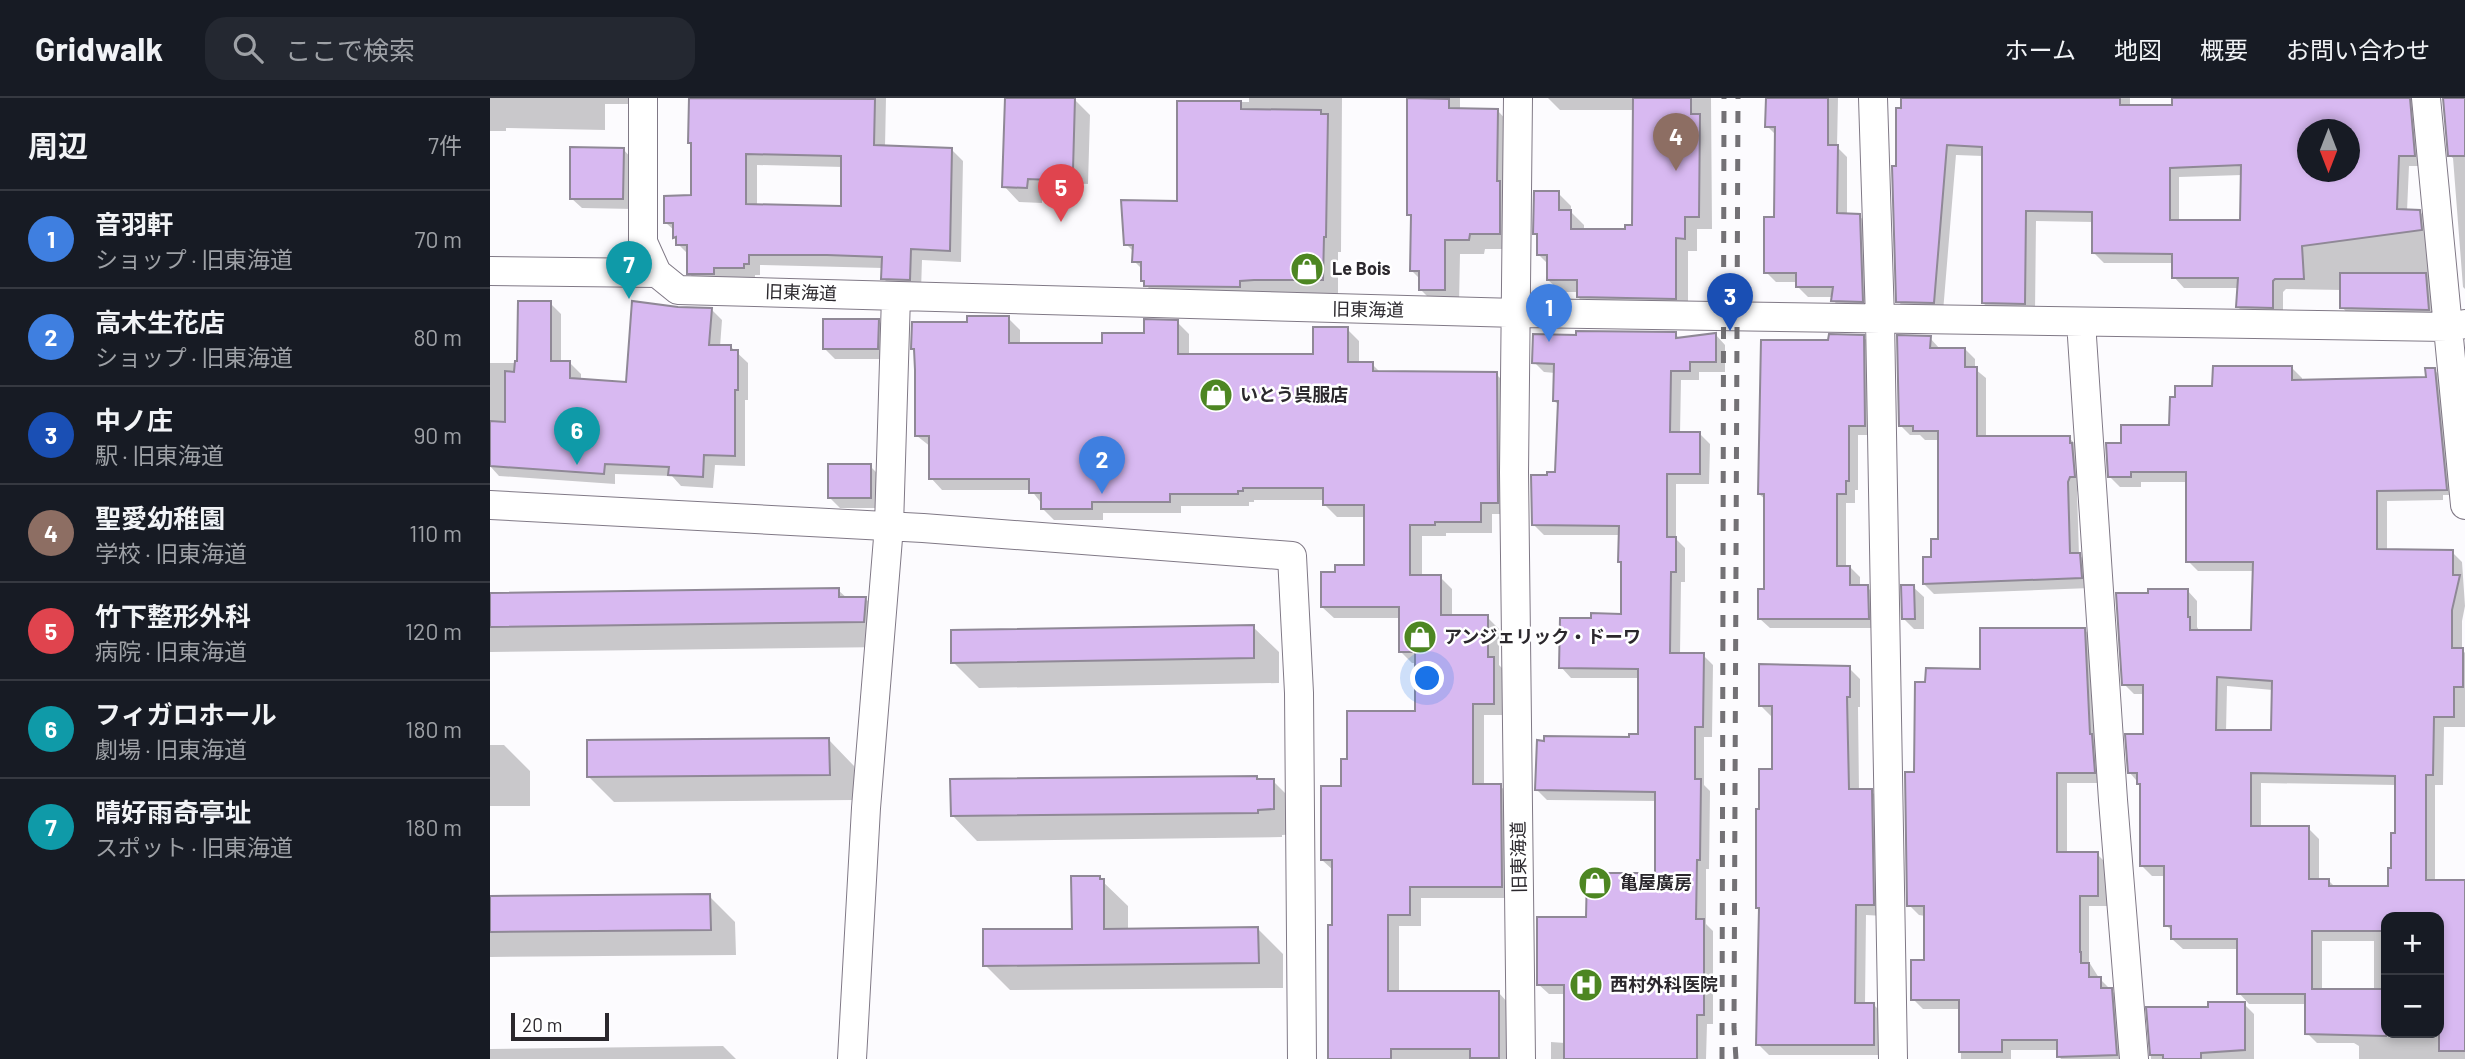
<!DOCTYPE html>
<html lang="ja">
<head>
<meta charset="utf-8">
<style>
  :root { --surface:#171b24; --page:#242831; --text:#f1f3f6; --muted:#9ea1a6; --line:#363941; --accent:#0b8043 }
  body { margin:0; font-family:Barlow,"Noto Sans JP",sans-serif; background:var(--page); color:var(--text) }
  .controls { position:absolute; right:21px; bottom:21px; display:grid; overflow:hidden; border-radius:14px; box-shadow:0 4px 10px #0003 }
  .controls button { width:63px; height:63px; display:grid; place-items:center; padding:0; border:0; border-bottom:2px solid var(--line); background:var(--surface); color:var(--text); font:35px sans-serif }
  .compass { position:absolute; left:1807px; top:21px; width:63px; height:63px; border-radius:50%; background:var(--surface); box-shadow:0 4px 10px #0003; rotate:180deg }
  .scale { position:absolute; left:21px; bottom:18px; width:98px; box-sizing:border-box; padding-left:7px; border:4px solid #2b282d; border-top:0; font-size:19px; line-height:24px; white-space:nowrap; color:#2b282d; -webkit-text-stroke:5px #fff; paint-order:stroke }
  .you { position:absolute; left:938px; top:581px; width:24px; height:24px; margin:-18px; border:5px solid #fff; border-radius:50%; background:#1a73e8; box-shadow:0 0 0 10px #1a73e833 }
  .badge { display:grid; place-items:center; width:46px; height:46px; border-radius:50%; background:var(--accent); color:#fff; font-size:23px; font-weight:700 }
  .pin { position:absolute; translate:-50% -58px; filter:drop-shadow(0 2px 4px #0008) }
  .pin::after { content:''; position:absolute; top:37px; width:24px; height:21px; background:inherit; clip-path:polygon(0 0,100% 0,50% 100%) }
  .list { margin:0; padding:0; list-style:none }
  h2 { display:flex; justify-content:space-between; align-items:center; height:91px; margin:0; padding:0 28px; font-size:30px }
  h2 small { font-size:23px; font-weight:400; color:var(--muted) }
  .list li { display:grid; grid-template-columns:46px 1fr auto; gap:21px; align-items:center; box-sizing:border-box; height:98px; padding:0 28px; border-top:2px solid var(--line) }
  .list b { display:block; font-size:26px; white-space:nowrap }
  .list p { margin:0; font-size:23px; white-space:nowrap; color:var(--muted) }
  .list em { font-size:23px; font-style:normal; color:var(--muted) }
  .icon { flex:none; width:38px; height:38px; fill:none; stroke:currentColor; stroke-width:2; stroke-linecap:round; stroke-linejoin:round }
  .map { position:relative; flex:none; width:1975px; height:961px; overflow:hidden }
  header { display:flex; align-items:center; gap:42px; box-sizing:border-box; height:98px; padding:0 35px; background:var(--surface); border-bottom:2px solid var(--line) }
  header strong { font-size:33px }
  nav { display:flex; gap:38px; margin-inline-start:auto; font-size:24px }
  .search { width:490px; height:63px; background:var(--page); display:flex; align-items:center; gap:18px; box-sizing:border-box; padding:0 24px; border-radius:21px; color:var(--muted); font-size:26px }
  main { display:flex }
  aside { flex:1; background:var(--surface) }
  .map>svg:first-child { display:block }
</style>
</head>
<body>
<header>
<strong>Gridwalk</strong>
<div class="search"><svg class="icon" aria-label="search" viewBox="0 0 24 24"><circle cx="10" cy="10" r="6"/><path d="M15 15l6 6"/></svg>ここで検索</div>
<nav><a>ホーム</a><a>地図</a><a>概要</a><a>お問い合わせ</a></nav>
</header>
<main>
<aside>
<h2>周辺<small>7件</small></h2>
<ul class="list">
<li><span class="badge" style="background:#3f7fe0">1</span><div><b>音羽軒</b><p>ショップ · 旧東海道</p></div><em>70 m</em></li>
<li><span class="badge" style="background:#3f7fe0">2</span><div><b>高木生花店</b><p>ショップ · 旧東海道</p></div><em>80 m</em></li>
<li><span class="badge" style="background:#1a4fb4">3</span><div><b>中ノ庄</b><p>駅 · 旧東海道</p></div><em>90 m</em></li>
<li><span class="badge" style="background:#8d6e63">4</span><div><b>聖愛幼稚園</b><p>学校 · 旧東海道</p></div><em>110 m</em></li>
<li><span class="badge" style="background:#e0444e">5</span><div><b>竹下整形外科</b><p>病院 · 旧東海道</p></div><em>120 m</em></li>
<li><span class="badge" style="background:#0f9aa8">6</span><div><b>フィガロホール</b><p>劇場 · 旧東海道</p></div><em>180 m</em></li>
<li><span class="badge" style="background:#0f9aa8">7</span><div><b>晴好雨奇亭址</b><p>スポット · 旧東海道</p></div><em>180 m</em></li>
</ul>
</aside>
<div class="map">
<svg width="1975" height="961" viewBox="0 0 1975 961">
  <rect width="100%" height="100%" fill="#fcfbfe"/>
  <!-- shadow -->
  <path fill="#0003" fill-rule="evenodd" d="M0 0H145V6H115V32L16 30V33H0Z
    M201 0 333 2V0H396L395 49 461 51 473 63 471 164 432 162 431 193 405 192 393 180V170L270 167V177H265V181L210 187 199 175V157L188 146 185 133 176 125 203 99V48L199 45ZM267 67 353 69V110L267 108Z
    M759 0H852L851 154H848V196L671 203 656 187 653 183V172L644 163V154L636 146 689 105V4H759Z
    M918 0H970V12H1007L1022 28 1024 151H995L994 156H970L969 207H946L930 191 931 182 922 173 923 120 919 116Z
    M1058 0H1221L1222 131H1207V153H1198V213L1101 212 1088 199 1089 194H1071L1058 182V166L1048 156 1049 139 1045 135 1068 95 1081 108V114L1094 127V133H1137L1144 129 1145 15 1142 12H1070Z
    M1277 0H1348L1347 49 1357 59V117L1369 118 1380 128 1382 213H1353L1343 202 1344 199H1318L1308 189V184H1286L1276 174 1286 121 1287 38 1277 28Z
    M1413 0H1640V9H1684V0H1934V68H1919L1917 113H1929L1940 124 1949 221 1862 220 1852 209V192L1796 191 1793 194V219H1758L1748 209 1749 190H1694L1684 179V165H1614L1603 154 1604 124 1546 123 1545 216 1504 215 1493 205V58L1466 57 1453 214H1418L1408 203V70ZM1818 32H1860V74H1818ZM1752 77V123L1689 124V79Z
    M1954 0H1975V191L1973 189 1963 60 1960 58Z
    M585 2 600 17 598 86 575 85 574 96H552V105L529 104 514 88Z
    M133 51 143 62V111L92 110 81 100Z
    M60 205 71 216V265H80L91 276V282L138 285 187 210 221 211 232 222 230 249H241L258 265V302H255V368L225 367 223 390 191 388 182 378 125 376V386L9 378 0 368V265H29Z
    M518 220 530 232V246H614L656 237 687 224 699 236V258L825 257 857 231 869 243V266H882L891 275 1006 276 1018 288 1019 416H1002V435H956V438H932V479H950L962 491V519H997L1009 531V567L1015 573V617H994V688H1010L1022 699 1023 800H931V828H909V895H1009L1020 907V961H840L844 773 832 762 859 663 927 615V565H922L910 553V520H844L832 509 846 476 875 469V419H847L835 407V402H764V404H759V408H691V415H613V422H564L552 410V406L541 392H452L441 380V349L427 338 426 254 423 251 479 226Z
    M388 222 398 233 397 261H345L335 251Z
    M1185 236 1191 242 1226 237 1235 247V274H1209V282H1191L1190 336H1210L1220 346 1219 386H1186V441L1195 450V484H1191L1190 557H1213L1223 567 1222 639H1214V687L1220 693 1219 771H1216V826L1223 833V926H1217L1216 961H1061V944L1075 945V896H1059L1048 886 1098 821 1167 777V703L1057 702 1047 692 1141 640 1150 638V580H1081L1071 569 1102 521 1133 518V467L1130 464V437H1054L1043 426 1066 376 1070 308 1064 303 1065 275 1054 274 1044 264Z
    M1373 239 1383 248 1384 337H1368V392H1365V405H1356V469H1360L1370 479V489H1377L1387 499 1388 530H1280L1270 521 1276 492V402L1269 396 1340 244Z
    M1440 240 1450 251H1475L1485 261V271L1496 280V340H1579L1589 349V389L1587 394 1589 457 1599 466 1601 490 1444 496 1434 486 1449 443V342H1435L1430 337H1420L1410 327Z
    M1802 270 1812 280V283L1938 281 1944 272 1955 282 1965 397H1953V402L1897 403V453L1962 454 1972 464 1975 508 1972 523V551L1975 555V629H1954L1953 687H1945V783H1975V961H1869V948L1864 945H1827L1817 935V906H1759L1749 895V851H1693L1682 841V833L1676 827V778H1662L1652 768V689L1640 675 1655 638V596H1644L1634 586 1660 496 1697 492 1707 503V529L1710 534H1763L1764 473H1708L1698 463V384H1651V389H1630L1620 379 1633 347 1681 329 1724 290ZM1737 588 1783 592V634H1736ZM1771 685 1907 687V737L1899 790H1846L1838 782H1829V741L1818 730H1771ZM1896 819H1949V935H1896ZM1832 843H1884V893H1832Z
    M380 368 390 378V410H350L340 400Z
    M1423 489 1434 499V531H1424L1414 521Z
    M348 492 358 501H376L401 527 399 549 0 554V496Z
    M763 529 789 554V585L489 590 463 564Z
    M1594 531 1604 542 1614 685H1577V756H1607L1617 766V808H1599V864L1609 880 1631 902 1636 961H1571L1569 958V952H1521V961H1471V911H1433L1423 901 1435 863V818L1429 817 1419 807 1426 676 1492 573Z
    M1359 570 1370 581V609H1368L1369 693H1381L1392 704 1394 818 1376 817 1375 907H1384L1395 918V957H1279L1268 946 1271 713 1284 673 1282 619 1271 608Z
    M339 642 364 668 365 702 124 704 98 678Z
    M0 647H14L40 673V708H0Z
    M766 680 770 683H783L808 708 809 736 792 737V739L487 743 462 717Z
    M609 780 638 808V832L768 831 793 856V890L520 892 495 867 584 833Z
    M219 798 245 824 246 857 0 859V800Z
    M1754 906 1764 916V961H1661L1658 910H1719Z
    M233 948 246 961H0V951Z"/>
  <!-- building -->
  <path fill="#d8b9f1" stroke="#8f8896" stroke-width="2" fill-rule="evenodd" d="M199 0 385 1 384 47 462 50 460 153 421 151 420 182 391 181 392 159 337 157H259V166H254V170H224V176H197V147H186V139L183 140V125H174V98L201 97V45H198ZM256 56 351 58V108L256 106Z
    M515 0H585L583 72 560 71V82L538 81 537 90 512 89Z
    M917 0 959 1V10L1008 11 1007 83H1010V136H980L979 142H955V192H929V173H920L921 117H917Z
    M1143 0H1201V16H1210L1209 119H1195V141L1186 140V201L1087 199V182H1057V157H1047V136H1043L1044 93H1069V112H1081V131H1135V127H1142Z
    M1276 0H1338V47H1348L1347 115 1370 116 1373 204 1341 203 1343 189H1306V175H1274V119H1284L1285 29H1275Z
    M1411 0H1630V7H1682V0H1920L1925 58H1909L1907 111 1930 112 1932 132 1812 148 1814 181H1785L1783 183V210L1746 209 1748 180H1682V156L1602 155V114L1536 113 1535 206 1492 205V49L1457 47 1444 205 1406 204 1402 68H1406V10H1411ZM1817 32H1859V74H1817ZM1751 67 1750 122H1680V70Z
    M1953 0H1975V58H1958Z
    M687 3H751V11L831 12V16H838L836 139H834L833 182H764L750 183V189L654 188V183H651V164H642L643 147H634L631 102 687 103Z
    M80 49 134 50 133 101H80Z
    M1850 175H1936L1939 212 1850 210Z
    M28 203H61V263H80V280L136 284 142 203 188 209 222 210 219 247H241V252H248V292H245V358L214 357 213 379 178 377 179 369 115 366 114 376 0 368V323L15 324V273L24 274 25 263H27Z
    M477 218H519V245H612V235H654V221L688 222V256H823V229H858V264H883V273L1007 274 1008 405H991V424H945V427H920V477H951V517H998V559H1004V606H983V686H1011L1012 789H920V817H898V893H1009V960H980V951H901V961H838V827H842V762H831V688H851V661H857V613H925V554H909V509H831V474H845V467H874V407H833V390H753V393H748V396H680V404H602V411H551V395H539V381H439V338H425V272L424 251H421L422 224H477Z
    M333 221H389L388 251H333Z
    M1086 233 1186 234V240L1226 235V264H1200V273H1181L1180 334H1210V376H1177V439H1186V474H1181L1180 555H1214L1213 629H1205V681H1211L1210 762H1207L1206 821H1214V917H1207V961H1074V887H1047V819H1096L1097 775H1165V694L1045 692 1047 642 1054 643V638L1139 639V636H1148V571L1069 570 1070 520H1101V515L1131 516V464H1128L1129 428 1042 427 1041 377H1057V374H1065L1068 303H1063L1064 266 1042 265 1043 236 1086 237Z
    M1339 236 1374 237 1375 328H1359V383H1356V396H1347V468H1360V487H1378L1379 521H1268V491H1274V396H1268L1271 242H1338Z
    M1407 237 1441 238 1440 250H1475V269H1487V338H1580V345H1582L1585 379H1580L1578 384 1580 455H1590L1592 480 1433 486V459H1441V441H1448V333H1423V328H1409Z
    M1723 268H1802V282L1936 279 1935 270H1945L1957 392 1887 393V451L1963 452V477H1970L1962 512V550H1973V589H1964V619H1944L1943 677H1936V782H1975V953H1949V819H1896V833H1822V891H1896V938L1815 936V896H1747V841H1681V828H1674V768H1650V686H1647V675H1638L1635 636H1653V587H1632L1626 495H1658V491H1698V519H1700V532H1761L1763 464H1696V374H1641V379H1618L1616 345H1631V327H1679L1680 299H1685V288H1722ZM1727 579 1782 583 1781 632H1726ZM1761 675 1905 678V735H1901V770H1898V788H1839V781H1819V728H1761Z
    M338 366H381V400H338Z
    M1411 487H1424L1425 521H1412Z
    M349 490V499H376L374 524 0 529V495Z
    M764 527V560L461 565V532Z
    M1490 530H1595L1600 636H1602L1605 675H1567V754H1608V798H1590V854H1591V865H1599V879H1611V890H1622L1627 957 1567 959V942H1512V954H1469V902H1421V862H1434V808H1417L1415 674H1424L1425 584H1435L1436 570 1490 571Z
    M1269 566 1360 568V599H1357L1359 691H1382L1384 807H1366L1365 905H1384V947H1266L1269 810H1266V711H1269V671H1282V608H1269Z
    M339 640 340 677 97 679V642Z
    M767 678V681H784V711L768 712V715L461 718 460 681Z
    M581 778H610V781H614V831L768 829 769 865 493 868V831H582Z
    M220 796 221 832 0 834V798Z
    M1718 904H1755V952L1711 955V961H1673V957H1660L1656 909H1718Z"/>
  <g fill="none" stroke-linecap="round" stroke-linejoin="round">
    <defs>
      <path id="minor" d="M153 0V144L167 175 188 192 1027 215 1957 229 1975 226
        M1028 0 1024 374 1031 961
        M1383 0 1390 221 1403 961
        M1936 0 1975 407
        M0 173 167 175
        M1591 224 1623 702 1644 961
        M0 407 433 430 802 458 809 595 812 961
        M362 961 376 710 399 428 406 198"/>
    </defs>
    <!-- minor casing -->
    <use href="#minor" stroke="#807986" stroke-width="30"/>
    <!-- minor -->
    <use href="#minor" stroke="#fff" stroke-width="28"/>
    <!-- rail -->
    <path stroke="#737175" stroke-width="5" stroke-dasharray="12 12" stroke-linecap="butt" d="M1232 961 1234 0
      M1246 961 1244 930 1248 0"/>
  </g>
  <!-- icons -->
  <defs>
    <symbol id="shop-disc" viewBox="-11 -11 22 22"><circle r="9.5" fill="#4d8622" stroke="#fff"/><path d="M-5-2.5h2.3a2.7 3.5 0 0 1 5.4 0H5L5.5 6h-11ZM-1.5-2.5h3a1.5 2.3 0 0 0-3 0Z" fill="#fff"/></symbol>
    <symbol id="hospital-disc" viewBox="-11 -11 22 22"><circle r="9.5" fill="#4d8622" stroke="#fff"/><path d="M-5-5h3v3.5h4V-5h3V5h-3V1.5h-4V5h-3Z" fill="#fff"/></symbol>
  </defs>
  <g fill-rule="evenodd">
    <use href="#shop-disc" x="798" y="152" width="38" height="38"/>
    <use href="#shop-disc" x="707" y="278" width="38" height="38"/>
    <use href="#shop-disc" x="911" y="520" width="38" height="38"/>
    <use href="#shop-disc" x="1086" y="766" width="38" height="38"/>
    <use href="#hospital-disc" x="1077" y="868" width="38" height="38"/>
  </g>
  <g text-anchor="middle" stroke-width="5" stroke-linejoin="round" paint-order="stroke">
    <!-- poi labels -->
    <g font-size="18" font-weight="bold" fill="#2b282d" stroke="#fff" text-anchor="start">
      <text x="842" y="177">Le Bois</text>
      <text x="750" y="303">いとう呉服店</text>
      <text x="954" y="545">アンジェリック・ドーワ</text>
      <text x="1130" y="791">亀屋廣房</text>
      <text x="1120" y="893">西村外科医院</text>
    </g>
    <!-- street labels -->
    <g font-size="18" fill="#2b282d" stroke="#fff">
      <text transform="translate(311 195) rotate(2)" y="6">旧東海道</text>
      <text transform="translate(878 212) rotate(1)" y="6">旧東海道</text>
      <text transform="translate(1029 759) rotate(-91)" y="6">旧東海道</text>
    </g>
  </g>
</svg>
<div class="controls">
<button>+</button>
<button>−</button>
</div>
<svg class="compass" viewBox="-18 -18 36 36"><path d="M0-13l5 13h-10z" fill="#e53935"/><path d="M0 13l5-13h-10z" fill="#9ea1a6"/></svg>
<div class="scale">20 m</div>
<div class="you"></div>
<div class="pin badge" style="left:1059px;top:244px;background:#3f7fe0">1</div>
<div class="pin badge" style="left:612px;top:396px;background:#3f7fe0">2</div>
<div class="pin badge" style="left:1240px;top:233px;background:#1a4fb4">3</div>
<div class="pin badge" style="left:1186px;top:73px;background:#8d6e63">4</div>
<div class="pin badge" style="left:571px;top:124px;background:#e0444e">5</div>
<div class="pin badge" style="left:87px;top:367px;background:#0f9aa8">6</div>
<div class="pin badge" style="left:139px;top:201px;background:#0f9aa8">7</div>
</div>
</main>
</body>
</html>
